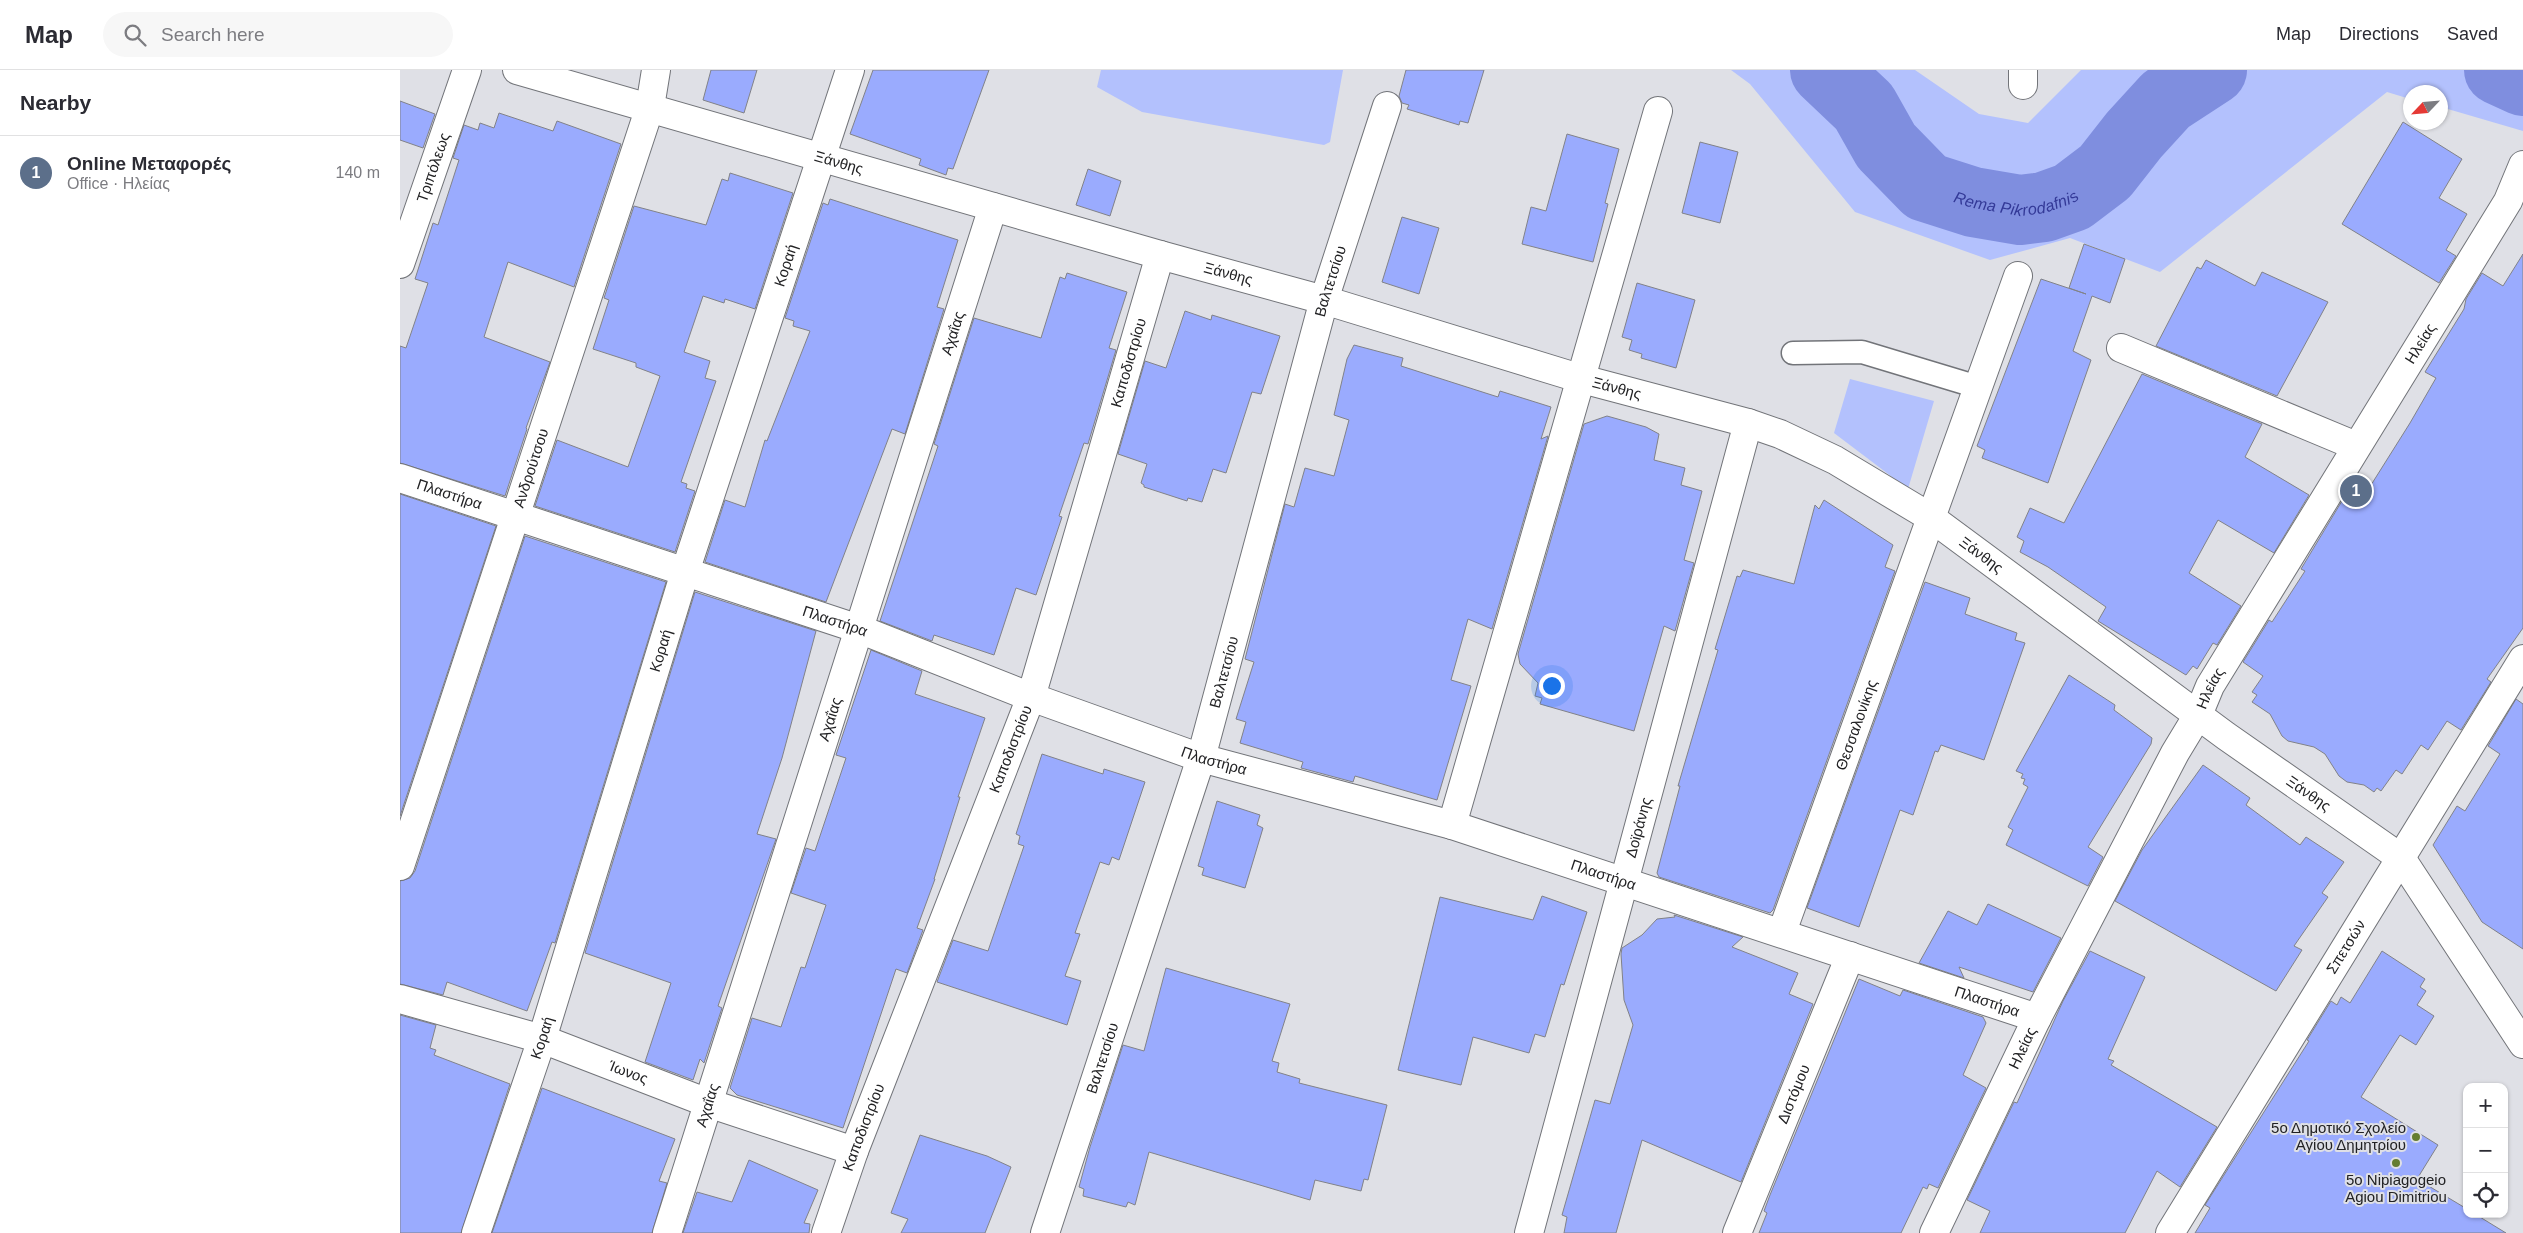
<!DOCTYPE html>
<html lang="en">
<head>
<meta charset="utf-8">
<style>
  :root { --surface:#fff; --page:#f7f7f7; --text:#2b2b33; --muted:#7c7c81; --line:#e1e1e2; --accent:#1a73e8 }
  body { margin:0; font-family:Arial,sans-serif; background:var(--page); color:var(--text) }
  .controls { position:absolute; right:15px; bottom:15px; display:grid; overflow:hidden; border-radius:10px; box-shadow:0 1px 4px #0004 }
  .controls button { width:45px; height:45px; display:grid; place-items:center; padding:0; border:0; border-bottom:1px solid var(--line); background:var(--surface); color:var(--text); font:25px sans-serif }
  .compass { position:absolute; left:2003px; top:15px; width:45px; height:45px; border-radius:50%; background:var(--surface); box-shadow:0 1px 4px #0004; rotate:244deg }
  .you { position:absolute; left:1151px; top:615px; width:18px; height:18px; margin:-12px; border:4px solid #fff; border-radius:50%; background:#1a73e8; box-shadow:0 0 0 8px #1a73e833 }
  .badge { display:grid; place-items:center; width:32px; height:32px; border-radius:50%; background:var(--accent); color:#fff; font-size:16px; font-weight:700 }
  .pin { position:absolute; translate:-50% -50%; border:2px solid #fff; box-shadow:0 1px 5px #0006 }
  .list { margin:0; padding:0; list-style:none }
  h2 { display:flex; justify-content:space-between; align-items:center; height:65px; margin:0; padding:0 20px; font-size:21px }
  h2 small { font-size:16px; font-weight:400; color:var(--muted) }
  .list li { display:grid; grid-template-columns:32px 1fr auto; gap:15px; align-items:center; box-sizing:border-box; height:75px; padding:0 20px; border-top:1px solid var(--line) }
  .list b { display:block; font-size:19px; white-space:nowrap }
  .list p { margin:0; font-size:16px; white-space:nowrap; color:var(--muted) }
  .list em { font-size:16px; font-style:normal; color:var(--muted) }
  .icon { flex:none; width:28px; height:28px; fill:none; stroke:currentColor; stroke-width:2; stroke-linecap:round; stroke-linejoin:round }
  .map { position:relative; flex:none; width:2123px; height:1163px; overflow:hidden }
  header { display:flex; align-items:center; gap:30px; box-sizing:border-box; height:70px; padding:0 25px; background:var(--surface); border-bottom:1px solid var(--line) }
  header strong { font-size:24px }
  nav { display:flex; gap:28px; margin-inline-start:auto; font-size:18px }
  .search { width:350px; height:45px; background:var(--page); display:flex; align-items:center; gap:12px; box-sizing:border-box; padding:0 18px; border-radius:28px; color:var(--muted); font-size:19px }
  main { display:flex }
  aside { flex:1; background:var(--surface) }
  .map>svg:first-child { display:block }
</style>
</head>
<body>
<header>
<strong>Map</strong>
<div class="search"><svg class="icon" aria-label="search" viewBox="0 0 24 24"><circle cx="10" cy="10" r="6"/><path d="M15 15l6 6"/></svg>Search here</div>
<nav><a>Map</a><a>Directions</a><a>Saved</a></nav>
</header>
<main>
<aside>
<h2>Nearby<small></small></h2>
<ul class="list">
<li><span class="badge" style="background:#5c6f8a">1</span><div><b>Online Μεταφορές</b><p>Office · Ηλείας</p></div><em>140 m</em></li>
</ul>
</aside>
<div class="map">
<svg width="2123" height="1163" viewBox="0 0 2123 1163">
  <rect width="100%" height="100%" fill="#dfe0e6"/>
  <!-- green -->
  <path fill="#b3c1fd" d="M701 0H943L930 72 924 75 742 42 697 17Z
    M1331 0H1515L1579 44 1628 53 1681 0H2123V61L2041 37 2040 22H2010V29L1987 22 1760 202 1670 168 1590 190 1455 142 1350 14Z
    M1450 309 1534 331 1508 419 1434 363Z"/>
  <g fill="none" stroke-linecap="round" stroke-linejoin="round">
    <!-- river -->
    <g stroke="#7f8edf" stroke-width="70">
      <path id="s1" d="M1425 0 1464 37 1486 76 1526 117 1573 132 1620 140 1644 137 1672 127 1705 102 1734 65 1766 30 1812 0"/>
      <path d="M2099 0 2123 11"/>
    </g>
  </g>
  <!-- building -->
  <path fill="#9aabfe" stroke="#818288" d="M311 0H357L344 43 303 30Z
    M473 0H589L553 99 548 98 546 105 519 95 521 89 450 64Z
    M1006 0H1084L1068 53 1060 51 1059 55 1007 39 1009 35 1002 33 999 26Z
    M0 31 35 44 23 78 0 70Z
    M99 43 153 61 157 51 221 74 174 217 108 192 84 267 150 292 126 358 127 359 105 426 0 393V276L6 278 28 213 15 209 33 153 38 155 59 90 53 88 64 55 78 60 80 53 94 58Z
    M2003 52 2062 89 2039 128 2067 144 2046 180 2056 186 2039 213 1942 154Z
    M1167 64 1219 79 1205 133 1208 134 1193 192 1122 174 1131 137 1146 141Z
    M1300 72 1338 82 1320 153 1282 143Z
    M688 99 721 111 710 146 676 135Z
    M330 103 393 123 355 239 325 229 324 233 303 226 284 282 310 291 305 308 316 311 281 412 287 414 286 418 295 421 275 482 135 436 157 370 228 397 260 306 236 297V293L193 279 209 230 204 228 234 136 306 155 322 109 328 111Z
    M430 129 558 170 537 237 544 239 505 364 492 359 426 532 305 492 325 430 345 437 365 370 367 371 410 261 393 256 394 251 385 248 423 133 428 135Z
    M1002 147 1039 158 1019 224 982 212Z
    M1684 174 1725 189 1710 233 1692 226 1673 281 1691 290 1648 413 1582 388 1585 380 1577 376 1641 209 1686 224 1669 218Z
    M2123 184V558L2087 609 2091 612 2061 660 2047 651 2028 680 2021 675 2002 704 1996 700 1981 721 1977 718 1974 722 1964 715 1947 712 1939 706 1925 684 1914 677 1888 671 1882 666 1870 644 1852 632 1857 625 1852 622 1863 606 1843 592 1869 550 1872 552 1905 501 1901 499 1957 406 1971 415 2010 353 2036 308 2025 302 2064 239 2066 229 2082 203 2103 216Z
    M1806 190 1855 216 1862 202 1928 232 1877 326 1756 276 1797 197 1801 199Z
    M667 203 727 222 709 278 716 280 688 374 684 373 659 446 662 447 636 525 616 518 594 585 534 565 532 571 480 551 538 376 534 374 574 248 641 268 660 207 665 209Z
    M1237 213 1295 230 1276 298 1241 288 1242 284 1229 280 1232 270 1222 267Z
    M785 241 811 250 812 245 880 266 861 324 852 322 826 403 813 399 802 432 788 428 787 431 744 417V415L741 413 747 394 718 384 745 291 766 298Z
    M954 275 1003 288 1001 296 1098 327 1100 321 1151 337 1141 369 1148 366 1092 559 1068 549 1051 610 1071 616 1037 730 955 706 953 712 901 698 903 692 840 673 846 652 836 649 854 592 845 589 885 434 894 437 905 398 934 406 949 350 934 345 947 289Z
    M1742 304 1862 354 1845 387 1909 425 1874 483 1818 450 1789 503 1841 536 1817 575 1813 573 1797 599 1793 596 1786 605 1698 551 1706 537 1648 497 1620 482 1624 471 1617 467 1630 438 1664 453Z
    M1207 346 1246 357 1259 364 1254 390 1285 398 1281 415 1302 421 1284 490 1294 493 1275 561 1264 556 1234 661 1140 634 1142 628 1135 626 1138 613 1120 594 1118 584 1184 354Z
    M0 424 96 456 0 746Z
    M1424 430 1493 475 1485 497 1495 501 1373 840 1370 843 1259 807 1257 803 1280 716H1278L1318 580 1315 579 1337 506 1340 507 1343 500 1394 514 1415 435 1419 439Z
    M125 466 266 512 155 873 152 872 127 941 47 912 43 925 0 914V811L10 808 15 801Z
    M1525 512 1570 528 1565 544 1617 563 1615 570 1625 573 1584 690 1541 675 1538 682 1535 681 1513 745 1500 740 1459 857 1407 838Z
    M295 522 416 561 382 688 357 764 376 769 318 936 322 938 304 993 300 989 293 1010 245 992 271 913 185 883Z
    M471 580 522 601 515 624 585 648 558 727H560L534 809H535L517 858 523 860 507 903 496 899 443 1058 337 1025 330 1018 352 948 381 957 401 897 405 898 426 835 391 823 406 778 415 781 446 688 436 685Z
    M1669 605 1715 635 1714 640 1752 668 1751 674 1688 777 1703 787 1688 816 1606 775 1613 760 1608 757 1628 717 1623 714 1625 709 1621 708 1623 704 1616 701Z
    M2116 629 2123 634V879L2082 852 2033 775 2057 736 2065 741 2100 684 2088 676Z
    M642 684 703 704 704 699 745 712 719 790 712 787 709 795 700 792 675 863 680 864 665 906 681 911 667 955 537 912 553 870 588 881 624 776 618 774 620 766 616 764Z
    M1803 695 1850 728 1846 735 1900 775 1906 767 1944 792 1922 823 1928 827 1894 876 1902 880 1876 921 1715 831 1742 780Z
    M817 731 860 745 857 755 863 758 845 818 802 805 804 798 798 796Z
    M1142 826 1187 842 1164 915 1161 914 1145 967 1135 964 1129 983 1073 967 1061 1015 998 1000 1040 827 1133 850Z
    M1588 834 1661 868 1633 922 1559 897 1564 908 1519 893 1548 841 1577 855Z
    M1274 845 1343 867 1332 877 1398 903 1389 924 1413 934 1341 1112 1242 1070 1216 1163H1164L1167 1147 1162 1145 1195 1030 1210 1034 1233 955 1224 930 1221 884 1222 878 1242 865 1257 849 1275 847Z
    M1690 881 1745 907 1708 989 1714 991 1711 995 1817 1057 1780 1117 1757 1101 1725 1163H1580L1590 1141 1567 1130 1614 1032 1617 1033 1663 931Z
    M1982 881 2025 909 2020 917 2026 921 2017 935 2034 946 2016 975 2000 965 1961 1027 2038 1075 2017 1109 2067 1139V1144H2075L2106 1163H1795L1810 1138 1805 1135 1909 971 1907 970 1931 931 1937 935 1941 927 1950 933Z
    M766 898 890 934 872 991 879 993 877 1002 900 1009 899 1013 987 1035 968 1110 964 1109 961 1121 915 1110 910 1130 749 1082 735 1135 728 1132 726 1137 683 1126 684 1119 679 1117 690 1077 723 975 744 981Z
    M1459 909 1500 926 1503 920 1583 947 1586 953 1563 1005 1586 1018 1538 1118 1529 1114 1527 1119 1523 1117 1501 1163H1359L1367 1143 1364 1141 1370 1125Z
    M0 945 36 955 30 978 36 980 34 985 110 1014 61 1163H0Z
    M142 1018 275 1069 259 1111 267 1113 252 1163H92Z
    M520 1065 587 1086 611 1097 585 1163H501L508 1149 491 1143Z
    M349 1090 418 1120 404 1153 410 1154 409 1163H283L297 1122 332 1132Z"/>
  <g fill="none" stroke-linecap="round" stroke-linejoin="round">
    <defs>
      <path id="service" d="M1393 283 1462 282 1578 317"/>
      <g id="minor">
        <path id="s2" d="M117 0 760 185 924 230 1182 309 1348 353 1380 364 1435 390 1530 447 1826 666 2001 788 2123 974"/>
        <path d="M1623 15V0"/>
        <path id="s3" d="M0 194 67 0"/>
        <path d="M1721 278 1956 376"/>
        <path id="s4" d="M0 408 459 559 631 627 801 688 1052 755 1637 948"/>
        <path d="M1052 755 1258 41"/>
        <path id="s5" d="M0 796 250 37 256 0"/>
        <path id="s6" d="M1382 862 1618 206"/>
        <path id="s7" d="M0 929 142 969 308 1033 454 1081"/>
        <path id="s8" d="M76 1163 142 969 285 502 450 0"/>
        <path id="s9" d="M267 1163 593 137"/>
        <path id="s10" d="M426 1163 454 1081 631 627 760 185"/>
        <path id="s11" d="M645 1163 801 688 924 230 987 36"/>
        <path id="s12" d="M1129 1163 1348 353"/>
        <path id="s13" d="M1337 1163 1450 886"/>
        <path id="s14" d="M1534 1163 1637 948 1775 683 1798 645 1810 616 2108 131 2123 95"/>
        <path id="s15" d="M1770 1163 2123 589"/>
      </g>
    </defs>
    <!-- service casing -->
    <use href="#service" stroke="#727479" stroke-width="25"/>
    <!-- minor casing -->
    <use href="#minor" stroke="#727479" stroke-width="30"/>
    <!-- service -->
    <use href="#service" stroke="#fff" stroke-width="22"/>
    <!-- minor -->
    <use href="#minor" stroke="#fff" stroke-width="28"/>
  </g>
  <!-- markers -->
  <g fill="#657d30" stroke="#dfe0e6" stroke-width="2">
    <circle cx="2016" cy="1067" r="5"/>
    <circle cx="1996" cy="1093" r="5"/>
  </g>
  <g text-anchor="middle" stroke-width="4" stroke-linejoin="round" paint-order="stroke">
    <!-- street labels -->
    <g font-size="15" fill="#222224" stroke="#dfe0e6">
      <text dy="5" stroke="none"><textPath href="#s2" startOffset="335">Ξάνθης</textPath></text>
      <text dy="5" stroke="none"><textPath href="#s3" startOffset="102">Τριπόλεως</textPath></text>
      <text dy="5" stroke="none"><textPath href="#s8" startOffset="1016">Κοραή</textPath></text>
      <text dy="5" stroke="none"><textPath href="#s2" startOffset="740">Ξάνθης</textPath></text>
      <text dy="5" stroke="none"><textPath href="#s11" startOffset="994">Βαλτετσίου</textPath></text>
      <text dy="5" stroke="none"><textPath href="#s9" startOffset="944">Αχαΐας</textPath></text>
      <text dy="5" stroke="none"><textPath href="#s14" startOffset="1015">Ηλείας</textPath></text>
      <text dy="5" stroke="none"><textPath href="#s10" startOffset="922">Καποδιστρίου</textPath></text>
      <text dy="5" stroke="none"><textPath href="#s2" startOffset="1145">Ξάνθης</textPath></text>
      <text dy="5" stroke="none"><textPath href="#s5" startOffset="419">Ανδρούτσου</textPath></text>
      <text dy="5" stroke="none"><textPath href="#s4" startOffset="52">Πλαστήρα</textPath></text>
      <text dy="5" stroke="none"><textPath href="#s2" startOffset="1550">Ξάνθης</textPath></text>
      <text dy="5" stroke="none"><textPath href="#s4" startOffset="458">Πλαστήρα</textPath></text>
      <text dy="5" stroke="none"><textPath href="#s8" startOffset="611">Κοραή</textPath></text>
      <text dy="5" stroke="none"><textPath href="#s11" startOffset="589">Βαλτετσίου</textPath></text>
      <text dy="5" stroke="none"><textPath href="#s14" startOffset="611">Ηλείας</textPath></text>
      <text dy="5" stroke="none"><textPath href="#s9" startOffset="539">Αχαΐας</textPath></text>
      <text dy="5" stroke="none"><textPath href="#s6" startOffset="220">Θεσσαλονίκης</textPath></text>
      <text dy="5" stroke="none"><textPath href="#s10" startOffset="518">Καποδιστρίου</textPath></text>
      <text dy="5" stroke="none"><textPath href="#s4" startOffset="862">Πλαστήρα</textPath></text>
      <text dy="5" stroke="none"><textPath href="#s2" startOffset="1955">Ξάνθης</textPath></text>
      <text dy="5" stroke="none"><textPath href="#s12" startOffset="420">Δοϊράνης</textPath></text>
      <text dy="5" stroke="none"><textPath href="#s4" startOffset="1268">Πλαστήρα</textPath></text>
      <text dy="5" stroke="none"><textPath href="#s15" startOffset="336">Σπετσών</textPath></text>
      <text dy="5" stroke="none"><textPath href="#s4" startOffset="1672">Πλαστήρα</textPath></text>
      <text dy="5" stroke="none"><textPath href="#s8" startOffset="206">Κοραή</textPath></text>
      <text dy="5" stroke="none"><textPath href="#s14" startOffset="205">Ηλείας</textPath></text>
      <text dy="5" stroke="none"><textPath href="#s11" startOffset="184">Βαλτετσίου</textPath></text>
      <text dy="5" stroke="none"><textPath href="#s7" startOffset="240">Ίωνος</textPath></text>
      <text dy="5" stroke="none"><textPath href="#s13" startOffset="150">Διστόμου</textPath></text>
      <text dy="5" stroke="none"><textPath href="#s9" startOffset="134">Αχαΐας</textPath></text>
      <text dy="5" stroke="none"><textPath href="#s10" startOffset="112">Καποδιστρίου</textPath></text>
    </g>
    <!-- poi labels -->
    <g font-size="15" fill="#222224" stroke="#dfe0e6" text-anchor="end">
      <text x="2006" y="1063">5ο Δημοτικό Σχολείο<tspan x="2006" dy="17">Αγίου Δημητρίου</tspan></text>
      <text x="1996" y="1115" text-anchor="middle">5o Nipiagogeio<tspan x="1996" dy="17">Agiou Dimitriou</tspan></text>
    </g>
    <!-- water labels -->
    <g font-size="16" font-style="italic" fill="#333997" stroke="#dfe0e6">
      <text dy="6" stroke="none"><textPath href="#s1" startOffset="249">Rema Pikrodafnis</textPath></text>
    </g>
  </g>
</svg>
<div class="controls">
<button>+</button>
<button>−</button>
<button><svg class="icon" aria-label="locate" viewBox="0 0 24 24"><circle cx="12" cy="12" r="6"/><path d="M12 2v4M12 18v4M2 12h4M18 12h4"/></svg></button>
</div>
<svg class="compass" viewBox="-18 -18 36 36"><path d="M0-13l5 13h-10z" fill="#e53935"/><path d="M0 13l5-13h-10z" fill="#7c7c81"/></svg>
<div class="you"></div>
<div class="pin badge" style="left:1956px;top:421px;background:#5c6f8a">1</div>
</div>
</main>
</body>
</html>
